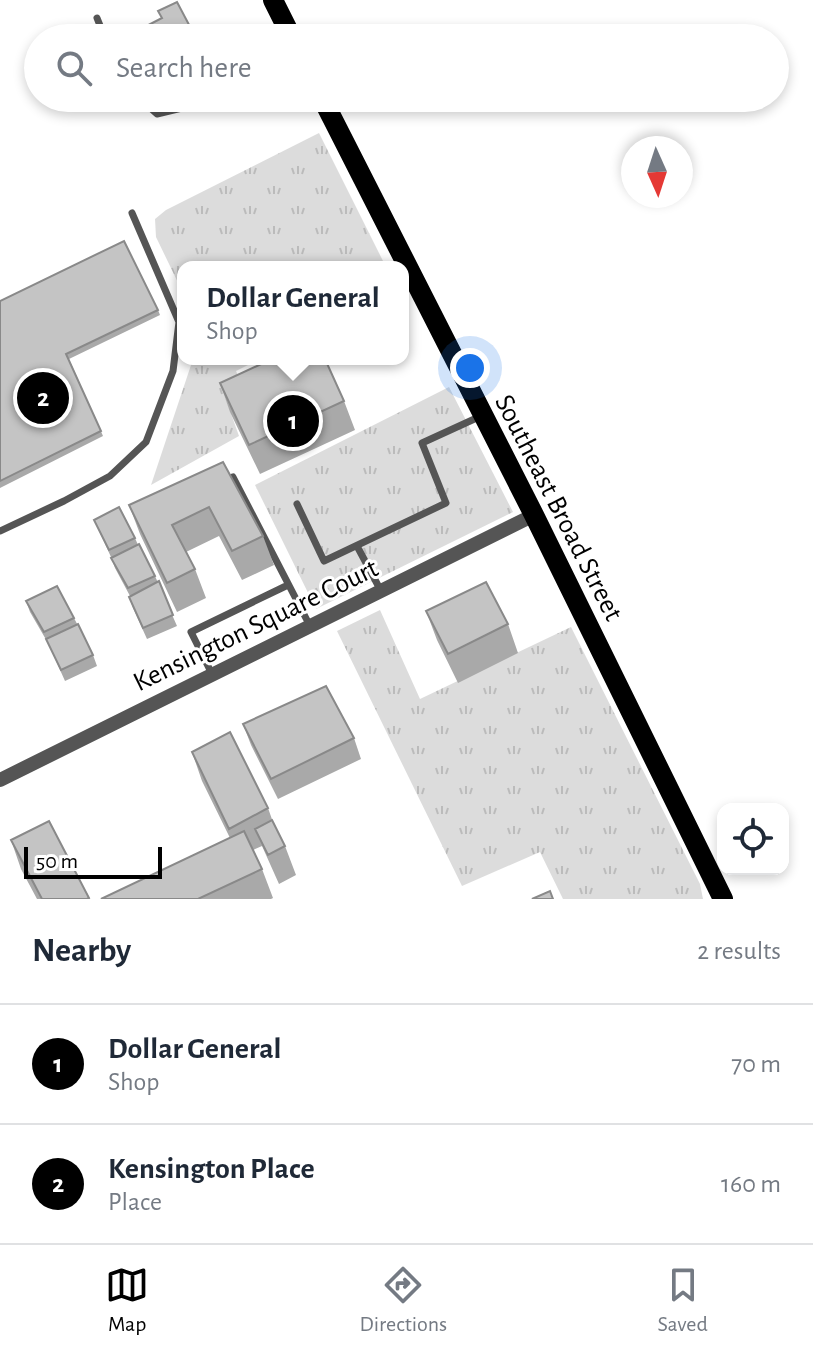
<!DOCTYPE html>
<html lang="en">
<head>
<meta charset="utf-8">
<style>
  :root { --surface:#fff; --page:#f2f2f3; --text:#1f2937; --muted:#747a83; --line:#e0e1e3; --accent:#000 }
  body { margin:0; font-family:"Alegreya Sans",sans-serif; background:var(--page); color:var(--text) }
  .controls { position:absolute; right:24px; bottom:24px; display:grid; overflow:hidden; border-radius:16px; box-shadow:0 4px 12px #0003 }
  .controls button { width:72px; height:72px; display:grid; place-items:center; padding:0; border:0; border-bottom:2px solid var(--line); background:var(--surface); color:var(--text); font:40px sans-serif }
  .compass { position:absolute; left:621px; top:136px; width:72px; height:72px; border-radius:50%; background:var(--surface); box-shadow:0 4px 12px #0003; rotate:177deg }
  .scale { position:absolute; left:24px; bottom:20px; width:138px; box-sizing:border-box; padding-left:8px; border:4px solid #000; border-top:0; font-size:22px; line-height:28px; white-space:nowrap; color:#000; -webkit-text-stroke:6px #fff; paint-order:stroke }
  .you { position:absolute; left:470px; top:368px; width:28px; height:28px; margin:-20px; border:6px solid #fff; border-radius:50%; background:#1a73e8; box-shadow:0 0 0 12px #1a73e833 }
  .badge { display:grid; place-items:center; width:52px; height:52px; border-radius:50%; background:var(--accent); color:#fff; font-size:26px; font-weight:700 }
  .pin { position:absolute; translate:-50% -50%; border:4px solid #fff; box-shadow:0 2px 8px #0006 }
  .popup { position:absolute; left:177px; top:261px; width:232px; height:104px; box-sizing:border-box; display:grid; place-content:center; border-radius:16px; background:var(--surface); filter:drop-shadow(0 2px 6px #0005); font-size:26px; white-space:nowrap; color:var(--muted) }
  .popup b { font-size:30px; color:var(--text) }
  .popup::after { content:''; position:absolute; left:50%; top:100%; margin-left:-16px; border:16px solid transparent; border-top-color:var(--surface) }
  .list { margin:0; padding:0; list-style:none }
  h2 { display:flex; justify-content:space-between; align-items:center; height:104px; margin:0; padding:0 32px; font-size:34px }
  h2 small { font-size:26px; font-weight:400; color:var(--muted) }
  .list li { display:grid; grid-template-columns:52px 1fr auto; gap:24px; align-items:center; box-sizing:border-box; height:120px; padding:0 32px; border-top:2px solid var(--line) }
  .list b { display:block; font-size:30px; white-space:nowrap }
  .list p { margin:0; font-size:26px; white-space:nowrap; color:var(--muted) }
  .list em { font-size:26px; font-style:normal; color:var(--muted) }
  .icon { flex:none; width:44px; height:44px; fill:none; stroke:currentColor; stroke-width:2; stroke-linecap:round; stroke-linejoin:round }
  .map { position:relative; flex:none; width:813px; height:899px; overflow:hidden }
  .search { position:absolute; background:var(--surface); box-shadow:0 4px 12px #0003; left:24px; right:24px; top:24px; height:88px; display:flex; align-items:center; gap:20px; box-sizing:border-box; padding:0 28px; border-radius:44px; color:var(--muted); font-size:30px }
  .sheet { height:344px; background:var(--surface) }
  nav { display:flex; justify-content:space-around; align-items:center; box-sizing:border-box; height:112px; border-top:2px solid var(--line); background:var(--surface); font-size:22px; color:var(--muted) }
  nav a { display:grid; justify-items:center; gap:4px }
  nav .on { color:var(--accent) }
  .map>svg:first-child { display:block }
</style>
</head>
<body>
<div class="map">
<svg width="813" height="899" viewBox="0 0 813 899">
  <defs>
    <pattern id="grass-tufts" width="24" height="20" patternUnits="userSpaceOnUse" patternTransform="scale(2)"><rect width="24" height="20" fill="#dcdcdc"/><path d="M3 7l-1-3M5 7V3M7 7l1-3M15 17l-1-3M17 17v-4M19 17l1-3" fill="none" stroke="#bbb"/></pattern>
  </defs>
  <rect width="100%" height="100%" fill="#fff"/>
  <!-- grass -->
  <path fill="url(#grass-tufts)" d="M319 133 386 267H183V293L156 237 155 219 166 210Z
    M193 359H260L236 371 243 386 224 394 239 436 151 485Z
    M449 387 513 512 316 609 255 485Z
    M380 610 420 699 571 627 700 884 703 899H563L540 852 462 886 337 631Z"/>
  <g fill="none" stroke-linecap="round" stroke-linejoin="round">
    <!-- lane -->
    <path stroke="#555" stroke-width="7" d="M97 18 105 38
      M139 98 157 114 186 107 203 98
      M223 482 233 477 310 626
      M297 504 324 561 446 503 422 443 481 416
      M0 531 64 501 110 476 146 442 173 371 179 322 132 213
      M357 546 381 591
      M212 674 191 632 288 585"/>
    <!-- street -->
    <path stroke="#555" stroke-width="14" d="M0 780 534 515"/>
    <!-- primary -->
    <path stroke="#000" stroke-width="20" d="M273 0 292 38
      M322 98 534 515 723 899"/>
  </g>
  <!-- wall -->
  <path fill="#a9a9a9" d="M0 301 158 310 160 315 69 359 103 436 0 488Z
    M220 383 344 401 355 430 260 474 230 412Z
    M223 462 263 536 274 565 242 580 219 536 186 552 195 569 206 598 177 612 140 534 129 505Z
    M94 520 135 538 138 545 155 576 177 626 147 639 133 608 129 597 130 596 115 568 111 557Z
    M26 601 74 618 93 655 97 666 65 681 48 643 30 612Z
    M426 611 508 624 518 653 458 683 437 640Z
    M243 724 354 738 361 759 278 799 251 745Z
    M192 752 268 808 274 825 285 846 296 875 279 884 262 846 253 850 262 869 273 898 271 899H101L230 838 202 781Z
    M49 821 90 899H37L21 869 11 840Z"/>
  <!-- building -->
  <path fill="#c4c4c4" stroke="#898989" stroke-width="2" d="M177 2 196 38H133L131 34 162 18 158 11Z
    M124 241 158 310 66 354 101 431 0 481V301Z
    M272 359H325L344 401 249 445 220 383Z
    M223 462 263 536 232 551 209 507 172 525 195 569 167 583 129 505Z
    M119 507 135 538 109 550 94 520Z
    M139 544 155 576 128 588 111 558Z
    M159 581 173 615 143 628 129 597Z
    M486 582 508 624 448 654 426 611Z
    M57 586 74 618 44 632 26 601Z
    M78 624 93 655 61 670 46 639Z
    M326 686 354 738 271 779 243 724Z
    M230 732 268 808 229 829 192 752Z
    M272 820 285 846 268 855 255 829Z
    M49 821 89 898 87 899H42L11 840Z
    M244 831 262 869 198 899H101Z
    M550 891 553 899H532Z"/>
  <g text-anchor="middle" stroke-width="6" stroke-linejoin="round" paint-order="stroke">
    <!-- street labels -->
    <g font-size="28" fill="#000" stroke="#fff">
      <text transform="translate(560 507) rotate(63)" y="10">Southeast Broad Street</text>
      <text transform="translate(255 624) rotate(-26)" y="10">Kensington Square Court</text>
    </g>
  </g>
</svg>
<div class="controls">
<button><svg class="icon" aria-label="locate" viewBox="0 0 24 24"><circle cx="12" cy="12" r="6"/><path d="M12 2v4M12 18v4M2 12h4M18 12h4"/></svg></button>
</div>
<svg class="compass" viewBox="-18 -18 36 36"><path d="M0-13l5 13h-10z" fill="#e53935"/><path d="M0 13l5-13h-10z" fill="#747a83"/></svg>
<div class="scale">50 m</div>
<div class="you"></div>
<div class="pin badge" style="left:293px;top:421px">1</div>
<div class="popup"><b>Dollar General</b>Shop</div>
<div class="pin badge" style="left:43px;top:398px">2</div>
<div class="search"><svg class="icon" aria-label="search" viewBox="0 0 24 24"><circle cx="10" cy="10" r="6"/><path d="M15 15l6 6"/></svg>Search here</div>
</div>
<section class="sheet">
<h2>Nearby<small>2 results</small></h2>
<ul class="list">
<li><span class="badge">1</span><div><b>Dollar General</b><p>Shop</p></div><em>70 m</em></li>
<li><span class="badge">2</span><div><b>Kensington Place</b><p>Place</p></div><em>160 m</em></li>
</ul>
</section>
<nav>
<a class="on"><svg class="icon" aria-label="map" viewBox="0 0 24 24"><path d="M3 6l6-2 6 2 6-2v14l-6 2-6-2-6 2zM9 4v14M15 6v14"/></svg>Map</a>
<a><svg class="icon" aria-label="directions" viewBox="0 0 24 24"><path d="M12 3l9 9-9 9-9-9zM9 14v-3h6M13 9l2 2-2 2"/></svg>Directions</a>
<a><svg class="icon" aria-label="saved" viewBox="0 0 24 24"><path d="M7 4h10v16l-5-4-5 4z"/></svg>Saved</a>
</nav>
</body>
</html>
